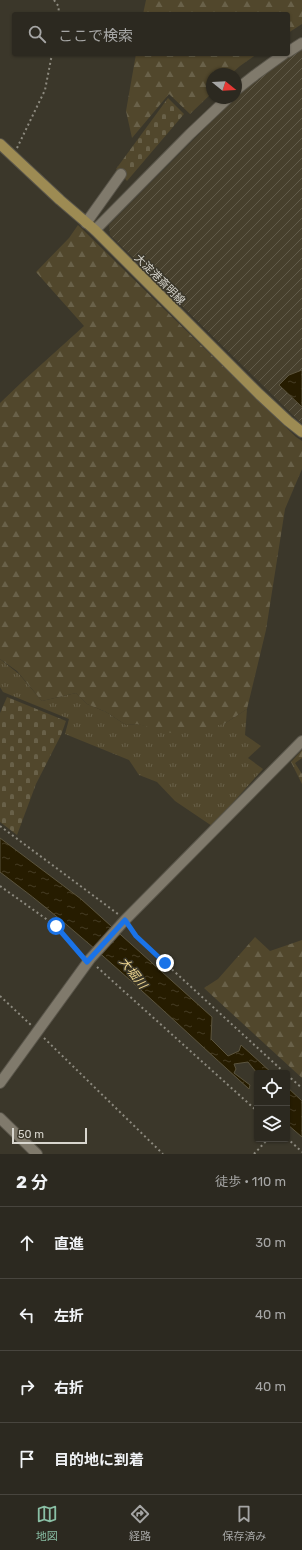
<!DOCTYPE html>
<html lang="ja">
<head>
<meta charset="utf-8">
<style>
  :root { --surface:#2c2920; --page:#38352d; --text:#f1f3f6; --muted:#a6a6a5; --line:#48453e; --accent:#8abfa5 }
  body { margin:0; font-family:Rubik,"Noto Sans JP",sans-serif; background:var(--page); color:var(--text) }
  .controls { position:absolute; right:12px; bottom:12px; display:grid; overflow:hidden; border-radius:4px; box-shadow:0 1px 3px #0004 }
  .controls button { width:36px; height:36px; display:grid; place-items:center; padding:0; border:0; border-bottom:1px solid var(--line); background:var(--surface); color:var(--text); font:20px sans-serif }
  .compass { position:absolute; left:206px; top:68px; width:36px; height:36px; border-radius:50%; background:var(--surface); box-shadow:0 1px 3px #0004; rotate:108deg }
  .scale { position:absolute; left:12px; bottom:10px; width:75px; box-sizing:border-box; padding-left:4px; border:2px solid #d8d6ce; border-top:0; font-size:11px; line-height:14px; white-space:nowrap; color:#d8d6ce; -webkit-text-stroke:3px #3b372a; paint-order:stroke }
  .stop { position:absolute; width:12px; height:12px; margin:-9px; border:3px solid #1a73e8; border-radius:50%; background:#fff }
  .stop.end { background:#1a73e8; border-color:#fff; box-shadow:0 1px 4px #0008 }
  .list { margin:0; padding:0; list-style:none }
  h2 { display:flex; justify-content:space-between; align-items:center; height:52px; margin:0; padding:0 16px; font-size:17px }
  h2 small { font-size:13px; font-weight:400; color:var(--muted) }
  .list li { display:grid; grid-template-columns:26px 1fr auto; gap:12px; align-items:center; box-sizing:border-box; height:72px; padding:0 16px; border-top:1px solid var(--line) }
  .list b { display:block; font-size:15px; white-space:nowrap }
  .list em { font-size:13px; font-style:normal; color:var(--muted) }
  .icon { flex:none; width:22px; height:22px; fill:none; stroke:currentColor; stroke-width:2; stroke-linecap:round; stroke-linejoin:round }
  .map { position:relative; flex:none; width:302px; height:1154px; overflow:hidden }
  .search { position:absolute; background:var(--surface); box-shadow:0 1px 3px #0004; left:12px; right:12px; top:12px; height:44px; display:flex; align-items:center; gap:10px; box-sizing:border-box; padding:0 14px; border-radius:4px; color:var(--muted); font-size:15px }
  .sheet { height:340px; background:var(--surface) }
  nav { display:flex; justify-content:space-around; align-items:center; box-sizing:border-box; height:56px; border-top:1px solid var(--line); background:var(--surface); font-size:11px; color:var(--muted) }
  nav a { display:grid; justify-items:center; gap:2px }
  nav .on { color:var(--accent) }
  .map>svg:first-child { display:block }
</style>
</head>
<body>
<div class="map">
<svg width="302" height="1154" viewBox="0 0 302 1154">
  <defs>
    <pattern id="industrial-furrows" width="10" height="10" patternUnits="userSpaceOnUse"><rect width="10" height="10" fill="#47402d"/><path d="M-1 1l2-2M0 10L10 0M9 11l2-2" fill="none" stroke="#615b4a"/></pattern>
    <pattern id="grass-tufts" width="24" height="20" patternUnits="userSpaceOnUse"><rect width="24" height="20" fill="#51472c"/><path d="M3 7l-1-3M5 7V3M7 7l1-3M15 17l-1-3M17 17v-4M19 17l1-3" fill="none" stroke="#696149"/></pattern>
    <pattern id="forest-firs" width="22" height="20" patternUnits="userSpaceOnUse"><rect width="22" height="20" fill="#51472c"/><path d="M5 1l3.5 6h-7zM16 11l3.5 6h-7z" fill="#696149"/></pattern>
    <pattern id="cemetery-stones" width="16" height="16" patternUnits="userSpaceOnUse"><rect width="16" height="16" fill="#51472c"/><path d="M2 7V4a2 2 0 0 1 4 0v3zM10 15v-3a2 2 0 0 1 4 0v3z" fill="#696149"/></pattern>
    <pattern id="water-ripples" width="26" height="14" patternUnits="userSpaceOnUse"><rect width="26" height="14" fill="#261c00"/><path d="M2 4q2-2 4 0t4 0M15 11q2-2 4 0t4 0" fill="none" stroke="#453c24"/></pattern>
  </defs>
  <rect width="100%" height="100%" fill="#3b372a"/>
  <!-- industrial -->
  <path fill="url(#industrial-furrows)" d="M302 49V424L110 235 109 225 236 97 273 67Z"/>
  <!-- grass -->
  <path fill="url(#grass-tufts)" d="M0 659 19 674 42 701 76 693 87 704 106 712 126 725 137 724 152 727 224 724 247 709 245 735 261 746 248 758 263 769 212 826 175 801 157 782 139 775 129 760 65 734 69 719 3 692 0 687Z"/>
  <!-- forest -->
  <path fill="url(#forest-firs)" d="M146 0H302V24L288 33V14H143Z
    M136 54H257L240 66 231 74H212V93L190 114 169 94 132 138 126 111Z
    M78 225C151 296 223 367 296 437L302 441V469L285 509 266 630 247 709 224 724 175 734 137 724 126 725 106 712 87 704 76 693 42 701 17 671 0 659V403L23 381 84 326 36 272 69 238Z
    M302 750V758L295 763 302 774V784L291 762Z
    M255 937 270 951 302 940V1078L204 988 218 979Z"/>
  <!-- cemetery -->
  <path fill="url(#cemetery-stones)" d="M168 98 184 114 127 181 116 169Z
    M7 697 66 721 61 735 36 784 17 835 0 822V713Z"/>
  <!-- water -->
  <path fill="url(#water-ripples)" stroke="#5b543e" d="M302 370V407L279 385 289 375Z
    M0 838 81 899 212 1017 211 1039 228 1056 239 1051 241 1045 272 1073H257L248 1062 234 1064 236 1069 234 1073 250 1085 249 1089C167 1015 88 937 0 872Z
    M287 1087 302 1101V1137L287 1124Z"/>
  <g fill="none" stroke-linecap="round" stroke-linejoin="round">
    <defs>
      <path id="minor" d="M288 52 302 43
        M236 90 255 75 284 54
        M86 223 121 174
        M95 230 190 134 228 98
        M0 1083 90 959 125 920 302 741
        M0 1118 37 1154"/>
      <path id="major" d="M0 144 60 200 95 230 259 394 288 421 302 432"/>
    </defs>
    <!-- minor casing -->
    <use href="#minor" stroke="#59554a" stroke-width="12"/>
    <!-- major casing -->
    <use href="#major" stroke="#59554a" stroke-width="12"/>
    <!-- path -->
    <path stroke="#8d8a7f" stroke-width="2" stroke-dasharray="2 3" stroke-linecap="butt" d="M54 0 59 7 58 14
      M17 148 45 90 52 54
      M0 826 118 914
      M0 886 56 926 81 954
      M130 927 136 936 165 963 285 1073
      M97 967 257 1111
      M0 996 31 1025
      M44 1038 163 1154
      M287 1075 302 1088
      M287 1138 302 1152
      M254 1154 268 1139"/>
    <!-- minor -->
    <use href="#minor" stroke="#807a6c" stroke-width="10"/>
    <!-- major -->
    <use href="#major" stroke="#9d8b53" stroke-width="10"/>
  </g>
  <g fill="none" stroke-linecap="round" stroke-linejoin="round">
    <!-- route -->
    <path stroke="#1a73e8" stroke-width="5" d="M56 926 87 962 125 920 136 936 165 963"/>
  </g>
  <g text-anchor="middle" stroke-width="3" stroke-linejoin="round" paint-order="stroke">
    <!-- street labels -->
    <g font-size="11" fill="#d8d6ce" stroke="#3b372a">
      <text transform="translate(160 279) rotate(45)" y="4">大淀港斎明線</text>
    </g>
    <!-- water labels -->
    <g font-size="12" font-style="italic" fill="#ecd48e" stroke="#3b372a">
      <text transform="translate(133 973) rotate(52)" y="4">大堀川</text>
    </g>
  </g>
</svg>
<div class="controls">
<button><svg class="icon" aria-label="locate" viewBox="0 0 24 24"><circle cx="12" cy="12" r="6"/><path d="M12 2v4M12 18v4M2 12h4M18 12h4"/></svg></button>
<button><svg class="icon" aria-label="layers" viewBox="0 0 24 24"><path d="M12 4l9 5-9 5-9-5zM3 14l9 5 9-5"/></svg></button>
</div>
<svg class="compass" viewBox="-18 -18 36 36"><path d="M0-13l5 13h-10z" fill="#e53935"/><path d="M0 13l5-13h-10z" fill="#a6a6a5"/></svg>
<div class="scale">50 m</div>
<div class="stop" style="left:56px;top:926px"></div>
<div class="stop end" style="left:165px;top:963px"></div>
<div class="search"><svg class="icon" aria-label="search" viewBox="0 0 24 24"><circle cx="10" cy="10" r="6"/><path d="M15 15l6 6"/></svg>ここで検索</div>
</div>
<section class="sheet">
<h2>2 分<small>徒歩 · 110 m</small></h2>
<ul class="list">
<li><svg class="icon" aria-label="ahead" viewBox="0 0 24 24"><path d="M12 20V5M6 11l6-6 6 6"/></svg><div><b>直進</b></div><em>30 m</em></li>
<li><svg class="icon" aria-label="left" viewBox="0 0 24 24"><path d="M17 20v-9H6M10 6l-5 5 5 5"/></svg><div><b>左折</b></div><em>40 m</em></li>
<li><svg class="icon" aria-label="right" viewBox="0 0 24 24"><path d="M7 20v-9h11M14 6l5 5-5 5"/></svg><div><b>右折</b></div><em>40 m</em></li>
<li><svg class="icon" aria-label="arrive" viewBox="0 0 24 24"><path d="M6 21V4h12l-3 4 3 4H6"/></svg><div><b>目的地に到着</b></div></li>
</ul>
</section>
<nav>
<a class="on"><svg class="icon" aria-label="map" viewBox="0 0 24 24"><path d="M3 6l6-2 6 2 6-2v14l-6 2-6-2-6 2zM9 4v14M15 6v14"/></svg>地図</a>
<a><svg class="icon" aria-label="directions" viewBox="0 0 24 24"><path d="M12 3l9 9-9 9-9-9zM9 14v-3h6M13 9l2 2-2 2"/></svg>経路</a>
<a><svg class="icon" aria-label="saved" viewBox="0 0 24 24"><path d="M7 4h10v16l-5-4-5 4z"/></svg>保存済み</a>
</nav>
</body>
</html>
